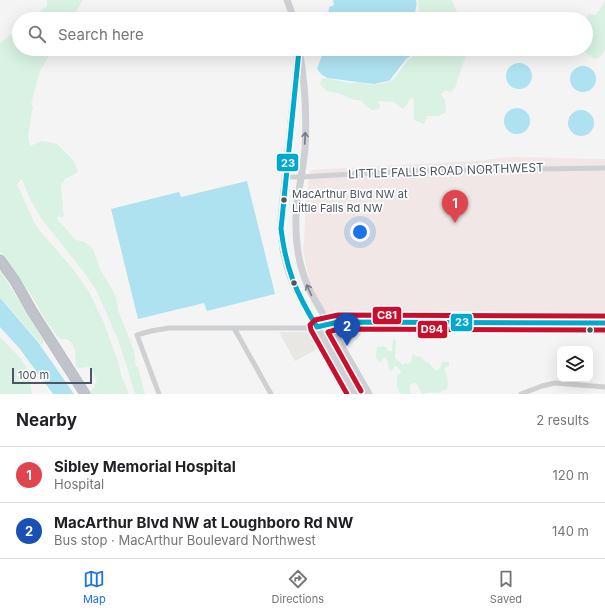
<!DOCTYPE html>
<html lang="en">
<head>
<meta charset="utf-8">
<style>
  :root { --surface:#fff; --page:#f2f2f2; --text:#202124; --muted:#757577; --line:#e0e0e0; --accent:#1a73e8 }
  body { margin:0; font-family:Inter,sans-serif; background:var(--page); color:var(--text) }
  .controls { position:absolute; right:12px; bottom:12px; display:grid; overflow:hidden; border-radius:8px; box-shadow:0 4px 16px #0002 }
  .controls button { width:36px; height:36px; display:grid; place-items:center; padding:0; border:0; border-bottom:1px solid var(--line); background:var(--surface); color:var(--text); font:20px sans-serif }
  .scale { position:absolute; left:12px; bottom:10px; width:80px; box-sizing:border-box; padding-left:4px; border:2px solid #4a5661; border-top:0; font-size:11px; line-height:14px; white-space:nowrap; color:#4a5661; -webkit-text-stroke:3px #fff; paint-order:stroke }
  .you { position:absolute; left:360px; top:232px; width:14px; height:14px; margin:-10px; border:3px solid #fff; border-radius:50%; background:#1a73e8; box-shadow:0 0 0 6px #1a73e833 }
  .badge { display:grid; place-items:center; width:26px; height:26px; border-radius:50%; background:var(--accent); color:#fff; font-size:13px; font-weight:700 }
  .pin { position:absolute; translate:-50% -33px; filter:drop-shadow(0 1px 2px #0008) }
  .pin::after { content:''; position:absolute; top:21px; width:14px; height:12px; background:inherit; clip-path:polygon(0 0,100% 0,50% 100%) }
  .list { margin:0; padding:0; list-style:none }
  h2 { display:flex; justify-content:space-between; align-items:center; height:52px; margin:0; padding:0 16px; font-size:17px }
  h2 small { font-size:13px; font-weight:400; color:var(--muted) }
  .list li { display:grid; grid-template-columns:26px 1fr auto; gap:12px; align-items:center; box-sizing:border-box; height:56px; padding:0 16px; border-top:1px solid var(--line) }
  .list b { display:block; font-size:15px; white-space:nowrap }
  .list p { margin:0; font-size:13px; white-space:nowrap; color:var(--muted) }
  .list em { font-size:13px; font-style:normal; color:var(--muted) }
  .icon { flex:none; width:22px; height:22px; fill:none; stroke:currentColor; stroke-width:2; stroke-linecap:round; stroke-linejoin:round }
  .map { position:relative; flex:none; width:605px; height:394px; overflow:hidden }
  .search { position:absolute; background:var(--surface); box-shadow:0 4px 16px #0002; left:12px; right:12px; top:12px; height:44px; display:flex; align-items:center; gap:10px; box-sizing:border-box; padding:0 14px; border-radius:22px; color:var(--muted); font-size:15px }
  .sheet { height:164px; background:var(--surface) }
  nav { display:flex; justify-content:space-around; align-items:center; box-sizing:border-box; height:56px; border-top:1px solid var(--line); background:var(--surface); font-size:11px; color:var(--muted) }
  nav a { display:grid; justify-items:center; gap:2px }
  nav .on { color:var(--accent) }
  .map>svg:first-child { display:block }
</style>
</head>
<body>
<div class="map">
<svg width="605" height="394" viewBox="0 0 605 394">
  <rect width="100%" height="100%" fill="#f4f4f4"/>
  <!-- commercial -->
  <path fill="#e8e7e3" d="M279 332H310L313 334 321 347 295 361Z"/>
  <!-- medical -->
  <path fill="#f1e7e6" d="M511 157 605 159V317L328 316 311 287 303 249 304 243 306 202 310 170 476 161Z"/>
  <!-- green -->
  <path fill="#d9f2e3" d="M47 0H83L71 19H30L47 6Z
    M418 0H452L456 10 463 19H420L418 17 419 11Z
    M605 1V50L599 58 594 59 584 51 575 49H586V19H585L589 14 596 15Z
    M19 28V49H53L40 71 31 104 33 106 28 136 30 146 42 141 57 144 74 161 78 172 65 179 61 186 63 209 64 215 63 217 58 216 57 219 76 240 85 242 93 249 100 269 114 293 117 301 118 310 134 351 136 367H138L140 376 145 394H135L127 367 117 337 96 290 86 275 41 218 30 199 22 179 17 184 33 220 40 231 74 270 89 292 104 323 119 364 121 375 129 394H91L89 392 94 388 95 384 97 382 92 369 89 367 79 368 76 366 75 350 72 343 67 339H61L58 337 47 322 33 298 0 251V43Z
    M423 49H468L455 88 451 92 445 90 441 94 445 100 446 112 439 116H427L424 124 414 120C413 113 415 103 413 97 408 99 408 105 403 109L394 102 380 101 378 102 380 106 379 109 371 110 360 100H355L337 93 326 91 320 84 321 80 323 78 351 83 361 82 371 85 385 83 393 80 409 59Z
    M0 270 44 341 42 345 0 298Z
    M0 337 21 359 28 370 32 394H0Z
    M393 339 396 340 395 358 403 365 405 363 407 364 411 363 413 353 415 356 421 357 425 362 429 363 436 371 440 369 442 362H449V366L445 367C445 377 450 378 447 389L438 393 429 392 422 394 416 383H412C409 386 409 390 411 394H400L397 387V375L400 374 401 371 396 366 394 367 393 370 391 371 389 369 388 362 385 357 380 362 378 361 376 358 377 347 384 346 389 351H392Z"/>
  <!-- water -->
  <path fill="#aee2f0" d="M333 0H416C418 7 413 12 416 19H328L329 7 334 5Z
    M319 49H420L406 59 390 80 388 81 374 84 327 78 322 75 317 69 324 50Z
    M506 76a13 13 0 1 1 26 0a13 13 0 1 1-26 0Z
    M570 79a13 13 0 1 1 26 0a13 13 0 1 1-26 0Z
    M504 121a13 13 0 1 1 26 0a13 13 0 1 1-26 0Z
    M568 123a13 13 0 1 1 26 0a13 13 0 1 1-26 0Z
    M247 181 275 294 207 311 204 303 138 319 111 209 179 192 181 197Z
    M0 298 38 342 74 394H53L20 349 0 327Z"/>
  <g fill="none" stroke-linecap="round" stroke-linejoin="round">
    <defs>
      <path id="highway" d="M0 260 15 281 32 311 85 394"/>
    </defs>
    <!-- highway casing -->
    <use href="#highway" stroke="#b9bec3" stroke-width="11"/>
    <!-- street -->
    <path stroke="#ced0d2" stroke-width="5" d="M286 177H301L407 171 605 168
      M234 328 271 394
      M159 394 137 335 151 331 169 328H310L317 327
      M521 394 542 386 555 383 605 387"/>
    <!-- secondary -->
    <path stroke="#ced0d4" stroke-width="7" d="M287 0 294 19
      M299 49C305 82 307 116 305 149 303 172 297 194 296 216 295 242 299 269 311 293L369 394
      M298 55 281 218C280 264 294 289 317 327 330 349 343 372 355 394
      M317 327 338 322 605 323"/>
    <!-- highway -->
    <use href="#highway" stroke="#bec4c9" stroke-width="9"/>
    <defs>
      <path id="bus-1" d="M299 50 281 229C286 269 296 293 317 327L338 322 605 323"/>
      <path id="bus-2" d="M361 391 328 332 339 329 605 330"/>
      <path id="bus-3" d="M347 394 311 330 310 325 315 320 338 315 605 316"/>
    </defs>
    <!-- bus-1 casing -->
    <use href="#bus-1" stroke="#fff" stroke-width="8"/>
    <!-- bus-2 casing -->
    <use href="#bus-2" stroke="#fff" stroke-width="8"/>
    <!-- bus-3 casing -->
    <use href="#bus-3" stroke="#fff" stroke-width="8"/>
    <!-- bus-1 -->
    <use href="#bus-1" stroke="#00a9ce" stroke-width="5"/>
    <!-- bus-2 -->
    <use href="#bus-2" stroke="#c8102e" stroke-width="5"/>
    <!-- bus-3 -->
    <use href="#bus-3" stroke="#c8102e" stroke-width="5"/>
  </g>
  <!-- one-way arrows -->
  <defs><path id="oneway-shaft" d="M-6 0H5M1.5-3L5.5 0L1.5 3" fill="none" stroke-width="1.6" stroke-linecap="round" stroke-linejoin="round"/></defs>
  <g stroke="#727b84">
    <use href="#oneway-shaft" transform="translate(305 138) rotate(-87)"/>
    <use href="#oneway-shaft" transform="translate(309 290) rotate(-114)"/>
  </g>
  <!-- markers -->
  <g fill="#4a5661" stroke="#fff" stroke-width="1.5">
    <circle cx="284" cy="200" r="3.5"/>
    <circle cx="294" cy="283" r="3.5"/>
    <circle cx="590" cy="330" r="3.5"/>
  </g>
  <g text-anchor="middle" stroke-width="3.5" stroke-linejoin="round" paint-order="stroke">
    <!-- bus labels -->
    <g font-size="11" fill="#4a5661" stroke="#fff" text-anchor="start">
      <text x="292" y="198">MacArthur Blvd NW at<tspan x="292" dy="14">Little Falls Rd NW</tspan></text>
    </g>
    <!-- street labels -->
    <g font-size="12" fill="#4a5661" stroke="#fff">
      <text transform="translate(446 171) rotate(-2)" y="4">LITTLE FALLS ROAD NORTHWEST</text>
    </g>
  </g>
  <g stroke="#fff" stroke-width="1.5">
    <rect x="276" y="153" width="23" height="19" rx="4" fill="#00a9ce"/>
    <rect x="372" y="306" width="30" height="19" rx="4" fill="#c8102e"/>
    <rect x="450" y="313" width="23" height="19" rx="4" fill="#00a9ce"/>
    <rect x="417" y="320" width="31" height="19" rx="4" fill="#c8102e"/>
  </g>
  <g font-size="11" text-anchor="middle" font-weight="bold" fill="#fff">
    <text x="288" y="167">23</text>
    <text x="387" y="319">C81</text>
    <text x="462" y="326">23</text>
    <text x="432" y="333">D94</text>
  </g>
</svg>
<div class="controls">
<button><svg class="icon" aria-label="layers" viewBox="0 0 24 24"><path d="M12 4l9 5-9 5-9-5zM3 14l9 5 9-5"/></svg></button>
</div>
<div class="scale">100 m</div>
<div class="you"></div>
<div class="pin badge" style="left:455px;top:223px;background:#e0444e">1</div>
<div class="pin badge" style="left:347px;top:346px;background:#1a4fb4">2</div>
<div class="search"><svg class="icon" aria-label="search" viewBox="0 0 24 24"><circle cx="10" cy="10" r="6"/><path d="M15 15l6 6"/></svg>Search here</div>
</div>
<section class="sheet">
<h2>Nearby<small>2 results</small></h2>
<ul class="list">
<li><span class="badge" style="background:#e0444e">1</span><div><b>Sibley Memorial Hospital</b><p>Hospital</p></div><em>120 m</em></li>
<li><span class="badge" style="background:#1a4fb4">2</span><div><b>MacArthur Blvd NW at Loughboro Rd NW</b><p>Bus stop · MacArthur Boulevard Northwest</p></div><em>140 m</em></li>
</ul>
</section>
<nav>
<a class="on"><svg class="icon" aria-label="map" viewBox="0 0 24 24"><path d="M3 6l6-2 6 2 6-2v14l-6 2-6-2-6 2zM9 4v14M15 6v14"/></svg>Map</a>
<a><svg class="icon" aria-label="directions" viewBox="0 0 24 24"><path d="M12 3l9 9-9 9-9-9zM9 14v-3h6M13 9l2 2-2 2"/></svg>Directions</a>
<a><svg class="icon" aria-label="saved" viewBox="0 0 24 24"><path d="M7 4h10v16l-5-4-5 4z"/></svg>Saved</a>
</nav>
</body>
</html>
